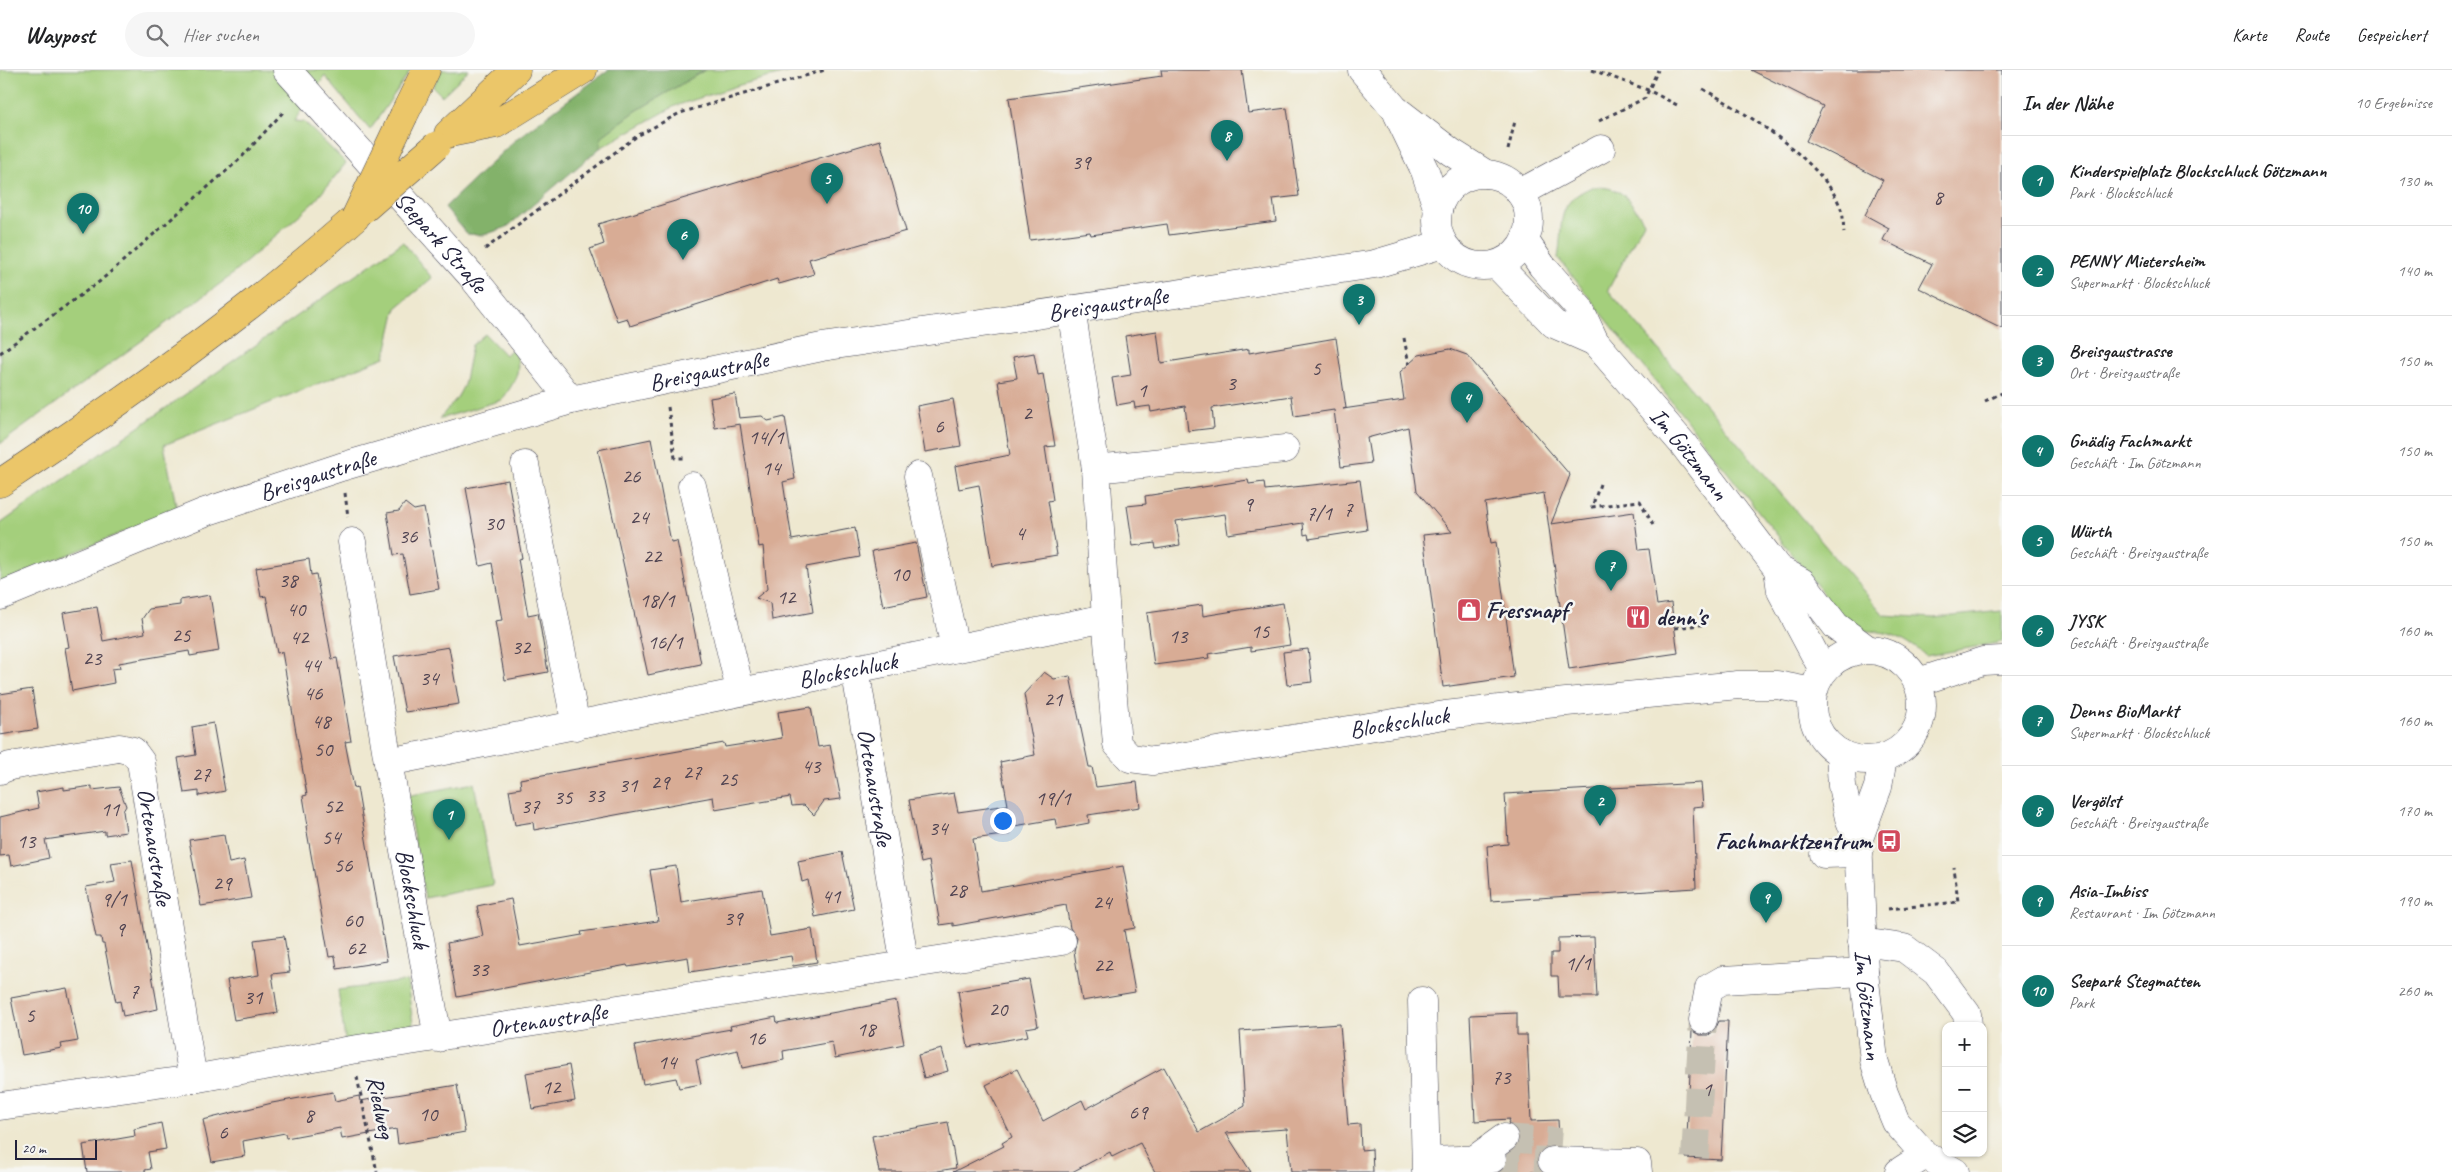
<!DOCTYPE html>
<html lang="de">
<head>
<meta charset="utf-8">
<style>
  :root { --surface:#fff; --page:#f6f6f6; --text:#202124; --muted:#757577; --line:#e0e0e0; --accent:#0f766e }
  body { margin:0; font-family:Caveat,sans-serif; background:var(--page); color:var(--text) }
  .controls { position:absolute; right:15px; bottom:15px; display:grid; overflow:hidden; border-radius:10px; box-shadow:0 1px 4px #0004 }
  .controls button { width:45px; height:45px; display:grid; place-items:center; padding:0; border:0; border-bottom:1px solid var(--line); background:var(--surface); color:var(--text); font:25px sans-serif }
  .scale { position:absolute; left:15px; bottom:12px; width:82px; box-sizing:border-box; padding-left:5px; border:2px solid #22223b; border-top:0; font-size:14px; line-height:18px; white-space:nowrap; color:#22223b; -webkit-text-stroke:4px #f6f6f2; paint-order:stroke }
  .you { position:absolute; left:1002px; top:750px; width:18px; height:18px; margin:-12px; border:4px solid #fff; border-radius:50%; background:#1a73e8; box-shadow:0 0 0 8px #1a73e833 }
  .badge { display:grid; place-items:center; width:32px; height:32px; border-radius:50%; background:var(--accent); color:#fff; font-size:16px; font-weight:700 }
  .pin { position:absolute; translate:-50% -41px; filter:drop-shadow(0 1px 2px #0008) }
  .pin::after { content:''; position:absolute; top:26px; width:18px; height:15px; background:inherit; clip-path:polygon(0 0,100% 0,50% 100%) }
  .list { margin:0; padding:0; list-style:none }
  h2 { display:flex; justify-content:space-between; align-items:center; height:65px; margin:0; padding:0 20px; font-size:21px }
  h2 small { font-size:16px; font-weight:400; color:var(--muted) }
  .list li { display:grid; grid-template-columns:32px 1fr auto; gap:15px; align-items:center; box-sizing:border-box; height:90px; padding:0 20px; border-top:1px solid var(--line) }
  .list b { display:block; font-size:19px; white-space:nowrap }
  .list p { margin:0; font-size:16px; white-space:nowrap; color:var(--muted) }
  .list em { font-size:16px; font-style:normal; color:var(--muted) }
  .icon { flex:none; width:28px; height:28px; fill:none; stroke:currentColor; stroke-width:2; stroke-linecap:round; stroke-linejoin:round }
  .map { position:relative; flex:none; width:2002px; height:1102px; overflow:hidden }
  header { display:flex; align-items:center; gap:30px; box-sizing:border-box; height:70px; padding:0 25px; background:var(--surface); border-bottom:1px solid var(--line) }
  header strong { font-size:24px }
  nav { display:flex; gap:28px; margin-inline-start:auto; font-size:18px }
  .search { width:350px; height:45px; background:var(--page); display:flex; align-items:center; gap:12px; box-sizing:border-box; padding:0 18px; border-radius:28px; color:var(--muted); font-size:19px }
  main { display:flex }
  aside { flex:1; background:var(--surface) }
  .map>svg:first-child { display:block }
</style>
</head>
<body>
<header>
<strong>Waypost</strong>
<div class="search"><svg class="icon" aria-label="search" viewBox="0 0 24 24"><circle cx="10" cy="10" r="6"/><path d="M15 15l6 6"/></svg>Hier suchen</div>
<nav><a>Karte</a><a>Route</a><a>Gespeichert</a></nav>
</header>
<main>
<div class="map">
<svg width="2002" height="1102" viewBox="0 0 2002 1102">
  <rect width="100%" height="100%" fill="#f6f6f2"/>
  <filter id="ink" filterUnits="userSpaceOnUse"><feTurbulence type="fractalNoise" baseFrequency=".02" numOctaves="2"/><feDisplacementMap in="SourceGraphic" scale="10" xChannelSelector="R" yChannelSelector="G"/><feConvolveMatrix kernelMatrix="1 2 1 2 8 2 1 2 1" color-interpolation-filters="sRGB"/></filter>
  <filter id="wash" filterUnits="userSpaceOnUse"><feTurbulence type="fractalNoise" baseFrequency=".0096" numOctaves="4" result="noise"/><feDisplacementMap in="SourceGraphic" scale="20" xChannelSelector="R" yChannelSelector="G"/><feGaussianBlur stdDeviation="1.12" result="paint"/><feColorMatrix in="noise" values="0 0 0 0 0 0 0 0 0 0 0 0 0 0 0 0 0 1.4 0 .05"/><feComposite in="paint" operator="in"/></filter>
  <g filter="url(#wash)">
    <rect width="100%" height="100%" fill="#eee8d0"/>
    <!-- green -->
    <path fill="#a4cf7b" stroke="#63785b" d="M0 0H411L370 60 325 6 294 51 304 52 346 93 315 131 228 208 0 374Z
      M441 0H469L442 26 433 17Z
      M705 0H798L743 14 675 36 600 78V67L636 41Z
      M1592 117C1623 116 1629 129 1644 152L1608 220 1884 545 1934 548 2002 541V572L1926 586C1900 564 1886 560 1853 561L1558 188C1564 152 1554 133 1592 117Z
      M403 172 432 208 396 238 385 287 164 375 177 440 0 513V454Z
      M485 264 505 285 514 278C523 301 515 311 502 330L439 349 457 328 464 315 472 275Z
      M474 713 493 815 425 828 406 726Z
      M407 911 414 961 345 970 338 920Z"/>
    <!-- forest -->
    <path fill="#83b26b" stroke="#526a53" d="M608 0H705L636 41 601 67 600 78 507 157 484 165 467 164 445 137 516 69Z"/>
    <g id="blocks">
      <!-- building -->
      <path fill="#d8ac95" d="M1161 0H1242L1248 43 1287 38 1299 126 1273 129 1276 151 1169 165 1167 154 1091 165 1090 162 1030 170 1009 28 1162 6Z
        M1751 0H2002V259L1919 218 1932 194 1883 170 1889 158 1865 145 1883 110 1806 71 1823 36Z
        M880 70 906 161 809 189 814 204 779 214 777 209 630 256 627 248 617 251 590 179 604 174 598 154Z
        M1157 261 1161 293 1249 279V283L1336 268 1346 338 1343 339 1404 330 1400 302 1419 285 1450 279 1467 285 1570 405 1551 454 1634 442 1639 480 1649 479 1657 535 1671 533 1678 583 1569 599 1544 423 1485 433 1491 473 1496 472 1514 607 1443 617 1423 465 1452 462 1417 421 1408 357 1367 368 1371 393 1341 397 1334 340 1294 346 1291 326 1212 338 1214 358 1188 361 1185 336 1151 342 1150 336 1135 338 1134 332 1117 335 1112 308 1131 305 1125 266Z
        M1034 283 1038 305 1043 304 1055 376 1045 377 1053 430 1048 431 1057 485 992 496 979 415 959 419 955 396 1010 385 998 311 1017 308 1013 287Z
        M735 324 739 348 762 346 768 351 785 347 795 409 783 412 792 470 855 458 860 487 806 497 813 542 772 550 770 533 756 528 767 519 763 476 759 477 740 354 715 358 710 328Z
        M953 329 961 376 925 382 917 336Z
        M651 369 671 472 677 471 701 594 648 605 598 380Z
        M508 410 522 488 518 489 528 545 538 543 548 602 505 610 495 551 502 550 492 493 480 496 466 418Z
        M1248 410 1249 414 1264 412 1265 420 1360 410 1367 460 1309 469 1308 464 1304 465 1303 453 1228 464 1225 444 1176 451 1180 475 1156 479 1155 473 1133 476 1127 436 1146 434 1145 426Z
        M405 433 414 440 424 438 439 519 410 524 403 484 394 485 387 443 399 441Z
        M916 473 927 527 883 536 872 481Z
        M309 489 311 505 316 504 332 589 337 588 351 671 345 672 354 718 357 717 387 891 337 899 335 886 329 887 306 756H308L303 726 307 725 282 582 277 583 266 526 261 527 256 498Z
        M210 525 219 581 190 586 189 581 119 593 120 598 112 599 114 613 72 621 65 578 69 577 63 543 97 537 103 571 145 563 142 549 149 539 180 535V530Z
        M1283 533 1290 575 1251 581V577L1208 584 1209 588 1154 595 1147 543 1202 535 1203 546Z
        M449 577 459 634 405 642 394 586Z
        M1308 579 1312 612 1287 615 1283 582Z
        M1044 602 1054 609 1070 606 1089 697H1092L1096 717 1137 712 1140 737 1088 745 1089 753 1057 759 1055 749 1009 757 1010 764 973 769 981 821 1123 796 1135 858 1124 860 1135 922 1082 931 1074 881 1077 868 1070 858 1066 835 953 856V853L940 855 929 791 921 793 909 730 954 723 958 742 1008 735 1000 692 1035 685 1024 624Z
        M32 619 38 659 0 665V624Z
        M811 637 818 677 830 675 841 729 824 731 814 745 804 735 792 736 790 727 715 740 713 727 534 760 533 752 515 755 509 720 521 718 520 709 724 673 725 677 782 668 778 642Z
        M213 653 225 721 199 726V721L184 723 178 688 196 685 192 657Z
        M1701 713 1703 736 1693 737 1696 818 1491 831 1487 776 1508 774 1505 724Z
        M92 716V720L119 717 126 736 123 741 126 762 105 765V761L45 770 49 788 11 796 9 785 0 786V747L39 738 36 722 64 717V720Z
        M224 765 229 793 244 790 251 828 201 836 189 770Z
        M842 782 854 839 815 847 808 810 802 812 798 791Z
        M132 790 158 939 123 946 120 931 116 932 104 874H102L101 867H96L86 817 115 812 111 793Z
        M676 796 681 832 762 819 770 866 812 859 817 892 793 896 791 886 690 902 688 887 628 897 627 895 457 927 447 873 483 866 477 836 511 829 520 876 582 865 581 862 658 851 650 800Z
        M284 866 290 902 272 904 278 943 234 950 227 910 259 905 254 870Z
        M1594 867 1597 927H1559L1558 906H1551V883H1558V868Z
        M1029 909 1038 956 1026 958 1028 966 968 977 958 921Z
        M67 918 78 971 61 974 62 978 22 985 11 928Z
        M896 931 904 974 835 988 832 972 783 981 784 990 742 998 738 980 696 990 701 1014 679 1018 676 1008 643 1014 635 976 731 959 730 956 776 947 777 953Z
        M1517 943V965H1527L1531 1051 1558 1050 1559 1070 1557 1075 1545 1077 1538 1083 1536 1091 1542 1102H1501L1506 1096 1507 1085 1518 1074 1520 1067 1517 1059 1508 1053 1510 1049 1475 1051 1470 945Z
        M1719 951H1728L1721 1090 1686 1088 1692 961 1700 965H1709L1715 960Z
        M1340 954 1348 1055 1360 1054 1361 1080 1372 1079 1373 1102H1291L1287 1059 1226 1063 1251 1102H1155L1140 1073 1112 1087 1110 1082 1072 1102H953L1004 1076 1002 1073 1012 1067 986 1015 1017 999 1043 1051 1082 1030 1086 1039 1164 997 1199 1062 1245 1036 1240 961Z
        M942 979 948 1001 924 1008 918 985Z
        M569 995 575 1031 532 1039 526 1003Z
        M457 1015 465 1062 398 1074 396 1059 342 1069 340 1058 286 1068 285 1063 243 1071 245 1086 212 1092 203 1050 272 1033 333 1022 335 1031 359 1026 360 1031Z
        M948 1052 956 1098 932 1102H879L872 1066Z
        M161 1053 166 1079 148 1082 151 1099 145 1100V1102H87L83 1075 135 1066 134 1059Z"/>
    </g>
  </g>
  <g filter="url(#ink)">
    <use href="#blocks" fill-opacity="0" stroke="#414051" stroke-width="1"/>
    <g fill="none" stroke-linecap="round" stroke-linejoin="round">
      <!-- minor-tunnel -->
      <path stroke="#c5c0b2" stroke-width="28" stroke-dasharray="28 14" stroke-linecap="butt" d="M1504 1068 1561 1072
        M1695 1088 1703 950
        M1492 1089 1552 1091"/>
      <defs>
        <g id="minor">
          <path id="s1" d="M287 0 470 204 571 330"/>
          <path d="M1362 0 1395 39 1451 82 1486 104"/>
          <path d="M1398 45 1425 101 1438 140"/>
          <circle cx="1483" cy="150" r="46"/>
          <path d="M1520 123 1601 79"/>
          <path id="s2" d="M1525 171 1542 196 1579 238 1595 272 1683 374 1778 499 1802 512 1836 556 1867 579"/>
          <path d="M1497 195 1554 254 1595 272"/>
          <path d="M525 395 576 656"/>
          <path d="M1096 399 1285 379"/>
          <path d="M918 406 955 578"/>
          <path d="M692 416 740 620"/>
          <path id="s3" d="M352 472 388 692 438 968"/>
          <path d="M1778 499 1781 521 1823 600"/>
          <path id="s4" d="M0 526 205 442 341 397 571 330 822 277 1375 194 1443 174"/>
          <path id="s5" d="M1106 548 1117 674 1130 688 1153 691 1445 645 1536 635 1738 615H1777L1813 622"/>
          <circle cx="1867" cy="635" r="55"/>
          <path id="s6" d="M855 598 905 895"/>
          <path d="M1918 612 1983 591 2002 590"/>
          <path id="s7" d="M1840 683 1842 716 1849 748 1858 771 1864 902 1874 990 1884 1023 1896 1052 1925 1085 1955 1102"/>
          <path id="s8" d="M388 692C628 646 866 596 1106 548L1096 399 1071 239"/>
          <path id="s9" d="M0 700 10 696 119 678 133 681 141 692 193 1009"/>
          <path d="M1858 771 1878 717 1883 688"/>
          <path d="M1824 784 1859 783"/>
          <path d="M1862 872 1904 878 1936 902 1967 944 1968 956"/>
          <path d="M1422 931 1426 1102"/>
          <path d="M1703 950 1709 918 1723 910 1864 902"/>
          <path id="s10" d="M0 1036 193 1009 351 980 1062 871"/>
          <path d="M1475 1089 1504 1068"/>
          <path d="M1427 1091 1492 1089"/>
          <path d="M1552 1091 1637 1093 1638 1102"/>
          <path d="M1899 1102 1925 1085"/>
        </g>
        <path id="major" d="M404 45 426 0
          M450 63 496 54 583 0
          M448 64 516 0
          M0 413C123 331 244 246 355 148"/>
      </defs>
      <!-- minor casing -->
      <use href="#minor" stroke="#414051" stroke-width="29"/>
      <!-- major casing -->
      <use href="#major" stroke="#414051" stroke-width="29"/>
      <!-- path -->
      <path stroke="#414051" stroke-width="3" stroke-dasharray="4 4" stroke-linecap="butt" d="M1592 0 1648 20 1677 35
        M1703 19C1745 42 1826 93 1841 139 1844 146 1843 155 1844 162
        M1599 51 1645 28 1658 0
        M1508 80 1515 51
        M485 179 637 66 680 43 825 0
        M1404 268 1409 294
        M0 283 99 212 240 89 285 40
        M1985 331 2002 323
        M668 337 675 388H684
        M1600 414 1592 437 1640 431 1654 457
        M345 423 348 447
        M1675 558 1707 554
        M1888 839 1958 832 1954 797
        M357 1007 377 1102"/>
      <!-- minor -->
      <use href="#minor" stroke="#fff" stroke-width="28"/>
      <!-- major -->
      <use href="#major" stroke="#ebc669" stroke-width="28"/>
      <defs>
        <path id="major-bridge" d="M364 139 436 76
          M355 148 404 45"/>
      </defs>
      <!-- major-bridge casing -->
      <use href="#major-bridge" stroke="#414051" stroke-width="29" stroke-linecap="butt"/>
      <!-- major-bridge -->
      <use href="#major-bridge" stroke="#ebc669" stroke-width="28"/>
    </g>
  </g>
  <!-- icons -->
  <defs>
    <symbol id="shop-square" viewBox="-11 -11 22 22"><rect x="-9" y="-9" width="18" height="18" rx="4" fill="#d1495b" stroke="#f6f6f2"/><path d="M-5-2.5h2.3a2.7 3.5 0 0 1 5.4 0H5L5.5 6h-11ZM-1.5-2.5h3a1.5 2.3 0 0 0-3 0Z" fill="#fff"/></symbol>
    <symbol id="restaurant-square" viewBox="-11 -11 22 22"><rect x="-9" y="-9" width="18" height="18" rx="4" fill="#d1495b" stroke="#f6f6f2"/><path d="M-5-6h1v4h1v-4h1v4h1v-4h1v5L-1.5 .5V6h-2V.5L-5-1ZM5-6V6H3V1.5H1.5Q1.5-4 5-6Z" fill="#fff"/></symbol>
    <symbol id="bus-square" viewBox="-11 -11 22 22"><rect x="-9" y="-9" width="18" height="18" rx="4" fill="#d1495b" stroke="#f6f6f2"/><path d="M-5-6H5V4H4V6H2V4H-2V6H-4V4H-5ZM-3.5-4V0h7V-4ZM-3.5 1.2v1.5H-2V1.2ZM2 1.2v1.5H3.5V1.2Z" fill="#fff"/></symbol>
  </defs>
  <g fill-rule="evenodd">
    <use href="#shop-square" x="1455" y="526" width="28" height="28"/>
    <use href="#restaurant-square" x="1624" y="533" width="28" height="28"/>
    <use href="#bus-square" x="1875" y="757" width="28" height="28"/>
  </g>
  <g text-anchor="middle" stroke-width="5" stroke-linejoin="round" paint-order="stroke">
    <!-- number labels -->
    <g font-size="21" fill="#504452">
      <text x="1081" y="99">39</text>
      <text x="1938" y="134">8</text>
      <text x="1316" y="305">5</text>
      <text x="1231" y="320">3</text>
      <text x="1142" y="327">1</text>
      <text x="1027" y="350">2</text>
      <text x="939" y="363">6</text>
      <text x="766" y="374">14/1</text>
      <text x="771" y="405">14</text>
      <text x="631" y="413">26</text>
      <text x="1248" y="441">9</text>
      <text x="1348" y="446">7</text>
      <text x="1319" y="450">7/1</text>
      <text x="639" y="454">24</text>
      <text x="494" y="460">30</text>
      <text x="1020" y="470">4</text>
      <text x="408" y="473">36</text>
      <text x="652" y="493">22</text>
      <text x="900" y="511">10</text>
      <text x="288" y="517">38</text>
      <text x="786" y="534">12</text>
      <text x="657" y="537">18/1</text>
      <text x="296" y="546">40</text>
      <text x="1260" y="568">15</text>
      <text x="181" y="572">25</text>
      <text x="1178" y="573">13</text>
      <text x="299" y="574">42</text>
      <text x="665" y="579">16/1</text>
      <text x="521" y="584">32</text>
      <text x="92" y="595">23</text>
      <text x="311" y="602">44</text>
      <text x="429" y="615">34</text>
      <text x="313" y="630">46</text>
      <text x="1053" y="636">21</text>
      <text x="321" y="658">48</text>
      <text x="323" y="686">50</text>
      <text x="811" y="703">43</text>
      <text x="692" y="709">27</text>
      <text x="201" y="711">27</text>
      <text x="728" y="716">25</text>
      <text x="660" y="719">29</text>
      <text x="628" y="722">31</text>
      <text x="595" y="732">33</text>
      <text x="563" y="734">35</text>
      <text x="1053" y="735">19/1</text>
      <text x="333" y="743">52</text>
      <text x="530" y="743">37</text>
      <text x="110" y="746">11</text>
      <text x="938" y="765">34</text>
      <text x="331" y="774">54</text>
      <text x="26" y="778">13</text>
      <text x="343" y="802">56</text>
      <text x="222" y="820">29</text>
      <text x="957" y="827">28</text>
      <text x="831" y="833">41</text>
      <text x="114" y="836">9/1</text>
      <text x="1102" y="839">24</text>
      <text x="733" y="855">39</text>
      <text x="353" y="857">60</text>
      <text x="120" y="866">9</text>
      <text x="356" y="885">62</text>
      <text x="1578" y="900">1/1</text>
      <text x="1103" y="902">22</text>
      <text x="479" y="906">33</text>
      <text x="134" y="928">7</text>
      <text x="253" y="934">31</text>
      <text x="998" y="946">20</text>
      <text x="30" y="952">5</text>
      <text x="866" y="966">18</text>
      <text x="756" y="975">16</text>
      <text x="667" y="999">14</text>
      <text x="1501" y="1014">73</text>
      <text x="551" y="1024">12</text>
      <text x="1707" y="1026">1</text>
      <text x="1138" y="1049">69</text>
      <text x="428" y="1051">10</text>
      <text x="309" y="1052">8</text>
      <text x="223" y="1069">6</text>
    </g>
    <!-- street labels -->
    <g font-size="24" fill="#22223b" stroke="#f6f6f2">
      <text dy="8" stroke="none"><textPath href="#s1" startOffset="231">Seepark Straße</textPath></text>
      <text dy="8" stroke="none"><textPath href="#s4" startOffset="1150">Breisgaustraße</textPath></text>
      <text dy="8" stroke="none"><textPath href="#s4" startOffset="745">Breisgaustraße</textPath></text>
      <text dy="8" stroke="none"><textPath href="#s2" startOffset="270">Im Götzmann</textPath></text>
      <text dy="8" stroke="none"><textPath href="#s4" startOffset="340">Breisgaustraße</textPath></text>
      <text dy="8" stroke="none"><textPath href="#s8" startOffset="469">Blockschluck</textPath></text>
      <text dy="8" stroke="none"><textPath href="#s5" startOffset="418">Blockschluck</textPath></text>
      <text dy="8" stroke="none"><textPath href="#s6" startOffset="121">Ortenaustraße</textPath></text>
      <text dy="8" stroke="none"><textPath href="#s9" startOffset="235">Ortenaustraße</textPath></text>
      <text dy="8" stroke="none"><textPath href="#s3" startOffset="362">Blockschluck</textPath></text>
      <text dy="8" stroke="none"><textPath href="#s7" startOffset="255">Im Götzmann</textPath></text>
      <text dy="8" stroke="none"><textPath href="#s10" startOffset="555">Ortenaustraße</textPath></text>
      <text transform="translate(381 1037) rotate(78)" y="8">Riedweg</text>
    </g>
    <!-- poi labels -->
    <g font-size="24" font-weight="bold" fill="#22223b" stroke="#f6f6f2" text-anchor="start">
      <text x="1486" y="548">Fressnapf</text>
      <text x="1656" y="555">denn's</text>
      <text x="1872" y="779" text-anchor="end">Fachmarktzentrum</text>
    </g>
  </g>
</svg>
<div class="controls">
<button>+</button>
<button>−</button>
<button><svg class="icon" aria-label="layers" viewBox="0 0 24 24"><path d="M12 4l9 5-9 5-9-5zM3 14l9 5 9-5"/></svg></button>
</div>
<div class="scale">20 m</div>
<div class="you"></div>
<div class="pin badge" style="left:449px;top:770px">1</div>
<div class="pin badge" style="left:1600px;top:756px">2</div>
<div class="pin badge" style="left:1359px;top:255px">3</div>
<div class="pin badge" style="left:1467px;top:353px">4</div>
<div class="pin badge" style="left:827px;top:134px">5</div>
<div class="pin badge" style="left:683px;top:190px">6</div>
<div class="pin badge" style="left:1611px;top:521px">7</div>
<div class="pin badge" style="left:1227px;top:91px">8</div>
<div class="pin badge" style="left:1766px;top:853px">9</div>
<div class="pin badge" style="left:83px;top:164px">10</div>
</div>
<aside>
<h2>In der Nähe<small>10 Ergebnisse</small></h2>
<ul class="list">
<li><span class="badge">1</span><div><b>Kinderspielplatz Blockschluck Götzmann</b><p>Park · Blockschluck</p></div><em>130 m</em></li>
<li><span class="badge">2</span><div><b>PENNY Mietersheim</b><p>Supermarkt · Blockschluck</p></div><em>140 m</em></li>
<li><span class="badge">3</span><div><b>Breisgaustrasse</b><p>Ort · Breisgaustraße</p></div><em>150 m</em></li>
<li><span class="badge">4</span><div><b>Gnädig Fachmarkt</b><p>Geschäft · Im Götzmann</p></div><em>150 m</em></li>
<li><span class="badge">5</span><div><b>Würth</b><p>Geschäft · Breisgaustraße</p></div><em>150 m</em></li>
<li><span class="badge">6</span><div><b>JYSK</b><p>Geschäft · Breisgaustraße</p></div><em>160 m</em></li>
<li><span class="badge">7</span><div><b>Denns BioMarkt</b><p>Supermarkt · Blockschluck</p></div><em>160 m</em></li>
<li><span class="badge">8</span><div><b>Vergölst</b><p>Geschäft · Breisgaustraße</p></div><em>170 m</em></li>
<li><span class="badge">9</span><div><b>Asia-Imbiss</b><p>Restaurant · Im Götzmann</p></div><em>190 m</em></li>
<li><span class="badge">10</span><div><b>Seepark Stegmatten</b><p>Park</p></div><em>260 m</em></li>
</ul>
</aside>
</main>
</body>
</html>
